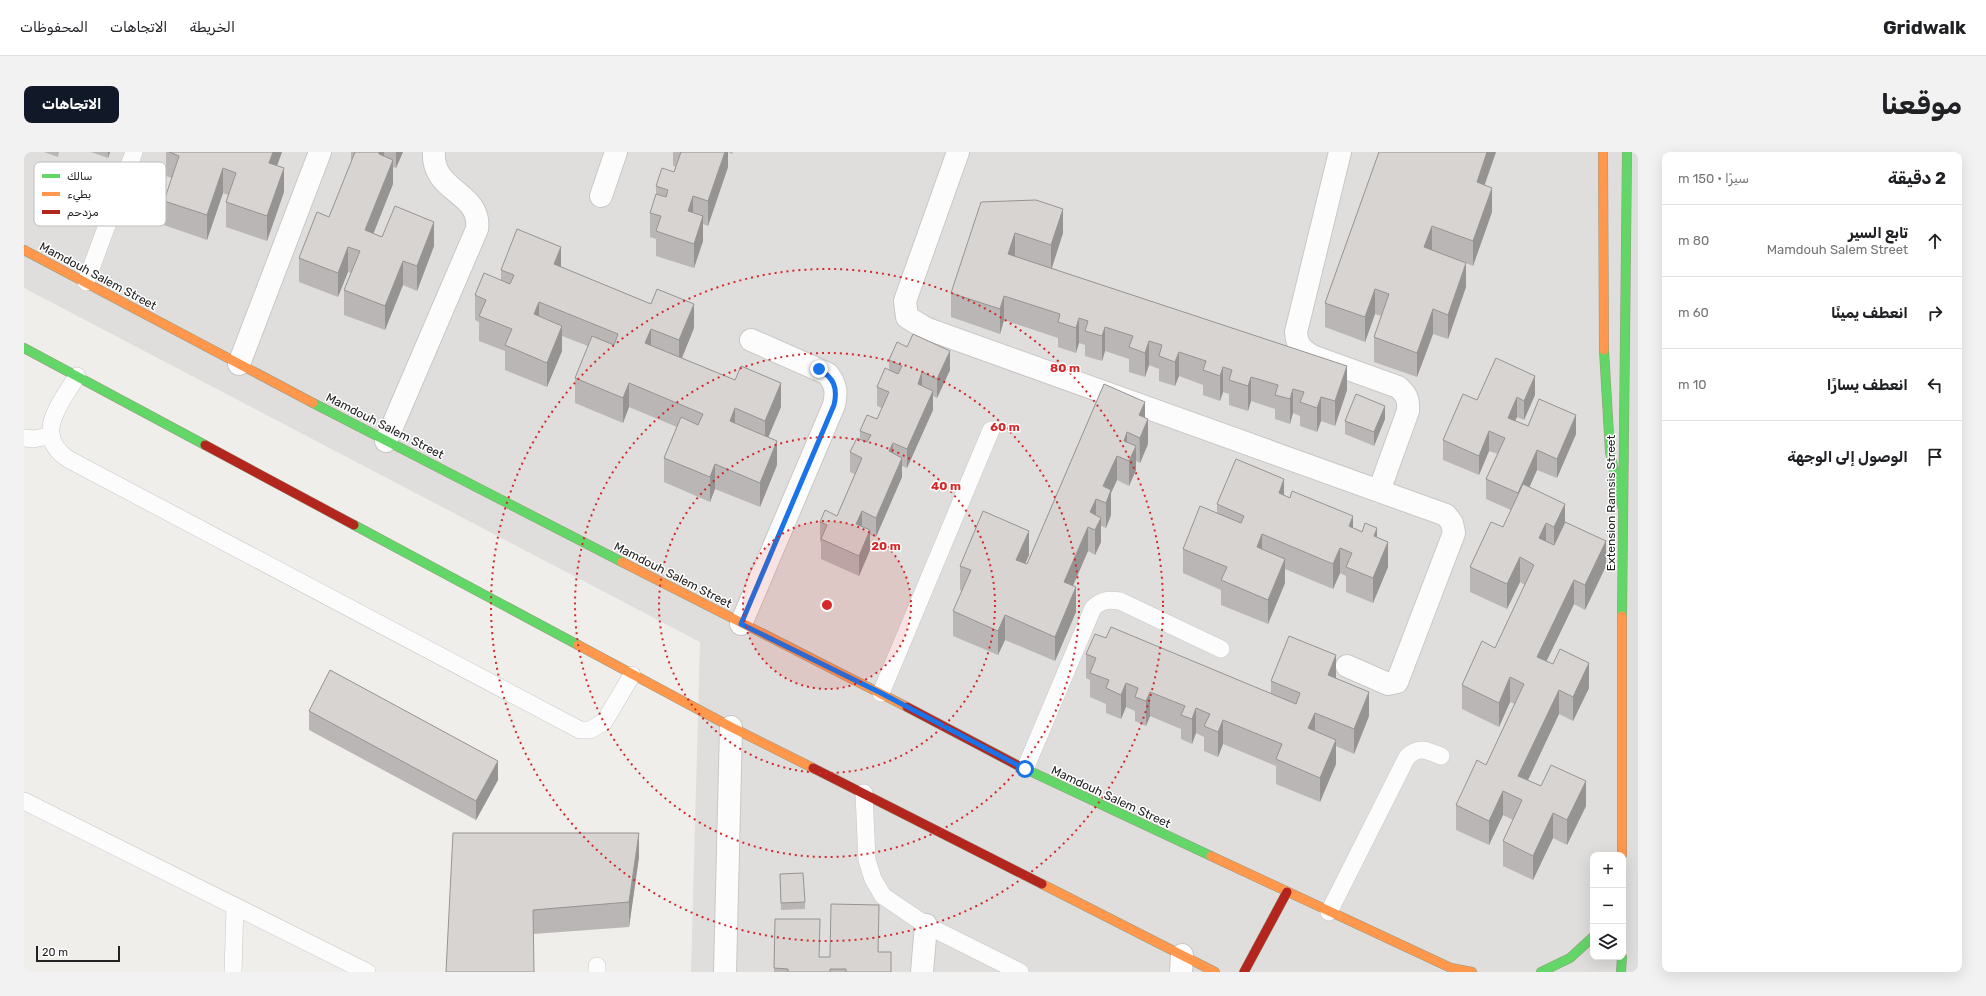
<!DOCTYPE html>
<html lang="ar">
<head>
<meta charset="utf-8">
<style>
  :root { --surface:#fff; --page:#f2f2f2; --text:#202124; --muted:#757577; --line:#e0e0e0; --accent:#111827 }
  body { margin:0; font-family:Rubik,Vazirmatn,sans-serif; background:var(--page); color:var(--text); direction:rtl }
  .controls { position:absolute; right:12px; bottom:12px; display:grid; overflow:hidden; border-radius:8px; box-shadow:0 4px 16px #0002 }
  .controls button { width:36px; height:36px; display:grid; place-items:center; padding:0; border:0; border-bottom:1px solid var(--line); background:var(--surface); color:var(--text); font:20px sans-serif }
  .scale { position:absolute; left:12px; bottom:10px; width:84px; box-sizing:border-box; padding-left:4px; border:2px solid #222; border-top:0; font-size:11px; line-height:14px; white-space:nowrap; color:#222; -webkit-text-stroke:3px #fff; paint-order:stroke }
  .stop { position:absolute; width:12px; height:12px; margin:-9px; border:3px solid #1a73e8; border-radius:50%; background:#fff }
  .stop.end { background:#1a73e8; border-color:#fff; box-shadow:0 1px 4px #0008 }
  .list { margin:0; padding:0; list-style:none }
  h2 { display:flex; justify-content:space-between; align-items:center; height:52px; margin:0; padding:0 16px; font-size:17px }
  h2 small { font-size:13px; font-weight:400; color:var(--muted) }
  .list li { display:grid; grid-template-columns:26px 1fr auto; gap:12px; align-items:center; box-sizing:border-box; height:72px; padding:0 16px; border-top:1px solid var(--line) }
  .list b { display:block; font-size:15px; white-space:nowrap }
  .list p { margin:0; font-size:13px; white-space:nowrap; color:var(--muted) }
  .list em { font-size:13px; font-style:normal; color:var(--muted) }
  .icon { flex:none; width:22px; height:22px; fill:none; stroke:currentColor; stroke-width:2; stroke-linecap:round; stroke-linejoin:round }
  .map { position:relative; flex:none; width:1614px; height:820px; overflow:hidden; direction:ltr; border-radius:8px }
  header { display:flex; align-items:center; gap:24px; box-sizing:border-box; height:56px; padding:0 20px; background:var(--surface); border-bottom:1px solid var(--line) }
  header strong { font-size:19px }
  nav { display:flex; gap:22px; margin-inline-start:auto; font-size:14px }
  .intro { display:flex; align-items:center; justify-content:space-between; box-sizing:border-box; height:96px; padding:0 24px }
  h1 { margin:0; font-size:28px }
  .button { padding:10px 18px; border-radius:8px; background:var(--accent); color:#fff; font-size:14px; font-weight:700 }
  main { display:flex; gap:24px; padding:0 24px }
  aside { flex:1; background:var(--surface); border-radius:8px; box-shadow:0 4px 16px #0002 }
  .map>svg:first-child { display:block }
</style>
</head>
<body>
<header>
<strong>Gridwalk</strong>
<nav><a>الخريطة</a><a>الاتجاهات</a><a>المحفوظات</a></nav>
</header>
<div class="intro"><h1>موقعنا</h1><a class="button">الاتجاهات</a></div>
<main>
<aside>
<h2>2 دقيقة<small>سيرًا · 150 m</small></h2>
<ul class="list">
<li><svg class="icon" aria-label="ahead" viewBox="0 0 24 24"><path d="M12 20V5M6 11l6-6 6 6"/></svg><div><b>تابع السير</b><p>Mamdouh Salem Street</p></div><em>80 m</em></li>
<li><svg class="icon" aria-label="right" viewBox="0 0 24 24"><path d="M7 20v-9h11M14 6l5 5-5 5"/></svg><div><b>انعطف يمينًا</b></div><em>60 m</em></li>
<li><svg class="icon" aria-label="left" viewBox="0 0 24 24"><path d="M17 20v-9H6M10 6l-5 5 5 5"/></svg><div><b>انعطف يسارًا</b></div><em>10 m</em></li>
<li><svg class="icon" aria-label="arrive" viewBox="0 0 24 24"><path d="M6 21V4h12l-3 4 3 4H6"/></svg><div><b>الوصول إلى الوجهة</b></div></li>
</ul>
</aside>
<div class="map">
<svg width="1614" height="820" viewBox="0 0 1614 820">
  <rect width="100%" height="100%" fill="#f0eeeb"/>
  <!-- residential -->
  <path fill="#dfdedc" fill-rule="evenodd" d="M0 0H1614V820H667L676 490 0 136ZM1569 703H1599V805H1569Z"/>
  <g fill="none" stroke-linecap="round" stroke-linejoin="round">
    <defs>
      <path id="lane" d="M62 130 110 0
        M53 224C37 251 8 283 44 307L556 578H566L580 570 608 523
        M0 286 9 287 26 284
        M857 541 967 278
        M1001 617 1069 456C1078 448 1084 447 1096 449L1197 497
        M840 641 843 708 849 727 859 744 902 773 996 820
        M0 649 343 820
        M1305 760 1383 605C1396 593 1403 599 1417 604
        M209 820 211 754
        M573 820V814"/>
      <path id="street" d="M934 0 881 149 883 165 901 176 1422 363 1428 371 1430 381 1373 530 1364 532 1323 514
        M1316 0 1272 180C1273 192 1276 197 1288 204L1374 235C1382 242 1385 247 1384 259L1355 339
        M577 44 592 0
        M215 212 296 0
        M362 289 453 77C458 40 407 40 410 0
        M717 472 810 253C813 240 812 233 804 222L727 188
        M701 820 707 575
        M898 820 902 773
        M1157 820 1158 803"/>
      <path id="fast" d="M0 196 181 293
        M1580 198 1586 300 1598 354
        M289 251 598 410
        M330 373 554 493
        M1598 464 1603 0
        M993 613 1187 704
        M1517 820 1546 806 1569 785
        M1597 820 1598 805"/>
      <path id="slow" d="M1579 0 1580 198
        M0 98 289 251
        M598 410 883 555
        M1598 464V703
        M554 493 707 575 789 616
        M1187 704 1427 816 1448 820
        M1018 732 1191 820"/>
      <path id="jam" d="M181 293 330 373
        M883 555 993 613
        M789 616 1018 732
        M1220 820 1263 740"/>
    </defs>
    <!-- lane casing -->
    <use href="#lane" stroke="#c9c8c7" stroke-width="18"/>
    <!-- street casing -->
    <use href="#street" stroke="#c9c8c7" stroke-width="24"/>
    <!-- fast casing -->
    <use href="#fast" stroke="#999a82" stroke-width="10"/>
    <!-- slow casing -->
    <use href="#slow" stroke="#999a82" stroke-width="10"/>
    <!-- jam casing -->
    <use href="#jam" stroke="#999a82" stroke-width="10"/>
    <!-- lane -->
    <use href="#lane" stroke="#fdfcfc" stroke-width="17"/>
    <!-- street -->
    <use href="#street" stroke="#fdfcfc" stroke-width="22"/>
    <!-- fast -->
    <use href="#fast" stroke="#63d668" stroke-width="9"/>
    <!-- slow -->
    <use href="#slow" stroke="#ff974d" stroke-width="9"/>
    <!-- jam -->
    <use href="#jam" stroke="#b3261e" stroke-width="9"/>
  </g>
  <!-- wall -->
  <path fill="#b9b6b5" d="M20 0H35L34 5Z
    M67 0H86L84 6Z
    M142 0H258L253 13 260 40 243 89 202 75V50L204 43 199 41 183 88 140 73V49L148 26 142 24Z
    M327 0H379L372 16 369 15V32L349 82 358 85 410 94 393 139 379 133 361 178 320 163V138L327 121 324 120 314 145 275 130V106L305 65 327 10Z
    M649 0H709L708 2 704 0V15L684 74 679 72V89L670 116 632 104V87L626 85V61L632 42V34L650 20 652 15 649 14Z
    M1355 0H1472L1460 33 1468 60 1449 114 1442 111V135L1424 187 1409 182 1393 225 1350 210V185L1357 164 1351 162 1341 190 1301 175V151Z
    M1012 48 1039 81 1028 116 1323 238 1311 274 1297 269 1293 280 1276 274V264L1269 261 1266 272 1251 267V257L1227 249 1224 259 1205 253V242L1199 240 1196 249 1179 243V233L1155 224 1151 234 1135 229V217L1125 213 1121 225 1105 220V207L1081 199 1078 209 1061 204V193L1055 191 1052 201 1034 195V186L980 168 976 182 927 165V141Z
    M537 115 670 176 658 206 757 255 744 285 753 313 736 355 691 337 686 350 640 330V306L653 275 605 255 599 271 551 251V226L564 194 538 184V199L523 235 481 218V199L455 189V170L451 168V143L477 128V118Z
    M865 208 926 218 913 246 909 244V258L883 316 878 314V325L852 385 846 383V398L835 424 797 407V390H796V370L813 364 831 322 826 320V300L836 287V279L853 267 858 256 853 254V235L865 218Z
    M1080 232 1121 266 1124 292 1116 311 1112 309V318L1105 334 1093 328 1087 341V363L1082 376 1077 374V390L1071 403 1064 399 1049 434 1052 460 1031 509 981 488 974 503 929 484V459L938 439 936 438V414L1005 403 1001 412H1003Z
    M1511 243 1500 268 1493 265 1491 269 1504 274 1552 282 1533 326 1513 318 1505 335 1541 370 1582 414 1561 458 1550 452 1522 509 1565 536 1549 569 1535 562 1504 628 1562 654 1543 693 1529 686 1509 728 1479 714V689L1489 668 1479 663 1465 693 1432 678V653L1462 613 1491 552 1486 550 1475 575 1438 557V533L1471 496 1501 433 1496 430 1483 457 1446 440V415L1479 375 1487 358 1462 347V327L1474 302 1465 299 1455 323 1419 308V288L1453 248Z
    M1361 267 1350 294 1321 282V269Z
    M1260 343 1329 376 1353 385 1364 415 1349 451 1322 440V424L1316 421 1309 437 1261 417V431L1244 472 1197 453V438L1159 421V397L1193 361V352Z
    M1082 486 1247 541V529L1312 526 1345 564 1330 602 1312 594V612L1296 650 1252 632V614L1199 592 1194 605 1180 599V585L1172 581 1168 592 1157 587V577L1126 564 1122 574 1111 569V559L1102 555 1097 567 1082 561V552L1066 545V528L1062 526V502Z
    M285 559 474 628 452 668 285 578Z
    M429 681 615 705 605 775 509 782Z
    M756 722 781 750V757L757 758Z
    M751 767H796L795 805H806L855 800 867 820H750Z"/>
  <!-- shaded-wall -->
  <path fill="#969493" d="M84 0H86L84 6Z
    M249 0H258L245 36V11Z
    M355 0H360V12L355 2Z
    M372 0H379L372 16Z
    M701 0H704V15L684 74V49Z
    M1463 0H1472L1453 55V30Z
    M369 8V32L341 103V78Z
    M199 16V41L183 88V63Z
    M260 16V40L243 89V64Z
    M1468 36V60L1449 114V89Z
    M669 44V69L664 59Z
    M1039 57V81L1027 118V93Z
    M679 64V89L670 116V92Z
    M410 70V94L393 139V114Z
    M1408 74V99L1400 95Z
    M991 81V106L984 102Z
    M324 95V120L314 145V121Z
    M537 95V120L530 112Z
    M379 109V133L361 178V154Z
    M1442 111V135L1424 187V163Z
    M1351 137V162L1341 190V165Z
    M980 144V168L976 182V157Z
    M515 150V175L510 162Z
    M670 152V176L655 213V188Z
    M1409 157V182L1393 225V201Z
    M1055 166V191L1052 201V176Z
    M538 174V199L523 235V211Z
    M1081 175V199L1078 209V184Z
    M627 177V201L621 191Z
    M1125 189V213L1121 225V201Z
    M926 199V218L913 246V227Z
    M1155 200V224L1151 234V210Z
    M1323 214V238L1311 274V249Z
    M1199 215V240L1196 249V224Z
    M898 220V240L894 232Z
    M1511 224V243L1500 268V249Z
    M1227 225V249L1224 259V234Z
    M605 231V255L599 271V246Z
    M757 231V255L741 293V269Z
    M1269 237V261L1266 272V247Z
    M909 239V258L883 316V297Z
    M1297 245V269L1293 280V256Z
    M1493 245V265L1484 285V266Z
    M1121 250V274L1124 267V292L1116 311 1115 263Z
    M1361 254V267L1350 294V280Z
    M711 256V281L706 269Z
    M1552 263V282L1533 326V307Z
    M1465 279V299L1455 323V304Z
    M1103 280V305L1100 289Z
    M753 289V313L736 355V331Z
    M869 291V310L865 299Z
    M1112 294V318L1105 334V309Z
    M1513 298V318L1494 361V341Z
    M1093 304V328L1087 341V363L1082 376V351L1079 334Z
    M878 306V325L852 385V366Z
    M691 312V337L686 350V325Z
    M1260 327V352L1255 341Z
    M1072 347V371L1066 360Z
    M1541 352V377L1530 400V375Z
    M838 359V379L832 372Z
    M1329 364V389L1325 374Z
    M1077 366V390L1071 403V378Z
    M1522 371V396L1515 386Z
    M1064 375V399L1040 454V430Z
    M1353 376V401L1350 384Z
    M846 378V398L835 424V404Z
    M1005 379V403L992 432V408Z
    M1238 382V407L1233 395Z
    M1582 389V414L1561 458V433Z
    M1364 390V415L1349 451V426Z
    M1316 396V421L1309 437V412Z
    M1496 405V430L1483 457V432Z
    M1261 407V431L1244 472V448Z
    M1550 428V452L1513 529V505Z
    M1052 435V460L1031 509V485Z
    M981 463V488L974 503V479Z
    M1312 503V528L1304 523Z
    M1565 511V536L1549 569V545Z
    M1486 525V550L1475 575V551Z
    M1102 531V555L1097 567V543Z
    M1535 538V562L1495 647 1494 624Z
    M1126 540V564L1122 574V549Z
    M1345 540V564L1330 602V577Z
    M1172 556V581L1168 592V567Z
    M1291 561V586L1284 576Z
    M1199 568V592L1194 605V580Z
    M1312 588V612L1296 650V626Z
    M474 609V628L452 668V649Z
    M1562 629V654L1543 693V668Z
    M1479 639V663L1465 693V669Z
    M1529 661V686L1509 728V704Z
    M615 681V705L605 775V750Z"/>
  <!-- building -->
  <path fill="#d7d4d2" stroke="#969493" d="M145 0H249L245 11 260 16 243 64 202 50 212 21 199 16 183 63 140 49 155 4Z
    M331 0H355V2L369 8 341 78 358 85 371 54 410 70 393 114 379 109 361 154 320 138 336 99 324 95 314 121 275 106 293 60 305 65Z
    M657 0H701L684 49 669 44 664 59 679 64 670 92 632 79 637 64 626 61 632 42 642 45 644 38 632 34 638 16 650 20Z
    M1355 0H1463L1453 30 1468 36 1449 89 1408 74 1400 95 1442 111 1424 163 1409 157 1393 201 1350 185 1365 142 1351 137 1341 165 1301 151Z
    M1012 48 1039 57 1027 93 991 81 984 102 1323 214 1311 249 1297 245 1293 256 1276 250 1280 240 1269 237 1266 247 1251 243 1254 233 1227 225 1224 234 1205 228 1208 218 1199 215 1196 224 1179 218 1182 209 1155 200 1151 210 1135 204 1138 193 1125 189 1121 201 1105 195 1109 184 1081 175 1078 184 1061 179 1064 169 1055 166 1052 176 1034 170 1036 162 980 144 976 157 927 141 957 50Z
    M493 77 537 95 530 112 627 152 633 137 670 152 655 188 627 177 621 191 711 228 717 214 757 231 741 269 711 256 706 269 753 289 736 331 691 312 686 325 640 306 657 265 674 273 679 262 605 231 599 246 551 226 568 184 590 193 594 182 515 150 510 162 538 174 523 211 481 193 488 177 455 164 462 148 451 143 460 121 486 132 490 123 477 118Z
    M889 182 926 199 913 227 898 220 894 232 909 239 883 297 869 291 865 299 878 306 852 366 838 359 832 372 846 378 835 404 797 387 803 373 796 370 801 358 813 364 838 306 826 300 833 286 843 290 847 283 836 279 843 263 853 267 865 240 853 235 861 216 874 222 878 214 865 208 873 190 883 195Z
    M1472 206 1511 224 1500 249 1493 245 1484 266 1504 274 1515 247 1552 263 1533 307 1513 298 1494 341 1462 327 1481 286 1465 279 1455 304 1419 288 1439 242 1453 248Z
    M1080 232 1121 250 1115 263 1124 267 1116 286 1103 280 1100 289 1112 294 1105 309 1093 304 1079 334 1087 338 1082 351 1072 347 1066 360 1077 366 1071 378 1064 375 1040 430 1052 435 1031 485 981 463 974 479 929 459 947 418 936 414 959 359 1005 379 992 408 1003 412Z
    M1332 242 1361 254 1350 280 1321 269Z
    M1212 307 1260 327 1255 341 1266 346 1268 339 1329 364 1325 374 1338 380 1341 371 1353 376 1350 384 1364 390 1349 426 1322 415 1328 401 1316 396 1309 412 1238 382 1233 395 1261 407 1244 448 1197 428 1203 415 1159 397 1176 354 1217 371 1220 364 1193 352Z
    M1499 332 1541 352 1530 375 1522 371 1515 386 1530 393 1541 370 1582 389 1561 433 1550 428 1513 505 1529 512 1536 497 1565 511 1549 545 1535 538 1494 624 1517 634 1527 613 1562 629 1543 668 1529 661 1509 704 1479 689 1498 648 1479 639 1465 669 1432 653 1453 608 1462 613 1500 532 1486 525 1475 551 1438 533 1458 489 1471 496 1510 413 1496 405 1483 432 1446 415 1467 370 1479 375Z
    M1087 475 1272 552 1276 541 1247 529 1265 484 1312 503 1304 523 1345 540 1330 577 1291 561 1284 576 1312 588 1296 626 1252 607 1258 592 1199 568 1194 580 1180 574 1186 562 1172 556 1168 567 1157 563 1161 554 1126 540 1122 549 1111 545 1114 536 1102 531 1097 543 1082 536 1085 528 1066 521 1072 506 1062 502 1071 482 1082 486Z
    M306 518 474 609 452 649 285 559Z
    M429 681H615L605 750 509 758 510 820H422Z
    M779 721 781 750 757 751 756 722Z
    M807 752 855 753 854 800H867V820H822V817H806V820H764V817L750 816 751 767H796L795 805H806Z"/>
  <g fill="none" stroke-linecap="round" stroke-linejoin="round">
    <!-- route -->
    <path stroke="#1a73e8" stroke-width="5" d="M795 217C810 226 814 236 810 253L717 472 857 541 1001 617"/>
  </g>
  <!-- distance rings -->
  <circle cx="803" cy="453" r="84" fill="#d62828" fill-opacity=".12"/>
  <g fill="none" stroke="#d62828" stroke-width="2" stroke-dasharray="2 4">
    <circle cx="803" cy="453" r="84"/>
    <circle cx="803" cy="453" r="168"/>
    <circle cx="803" cy="453" r="252"/>
    <circle cx="803" cy="453" r="336"/>
  </g>
  <g text-anchor="middle" stroke-width="3" stroke-linejoin="round" paint-order="stroke">
    <!-- street labels -->
    <g font-size="12" fill="#222" stroke="#fff">
      <text transform="translate(74 124) rotate(28)" y="4">Mamdouh Salem Street</text>
      <text transform="translate(361 274) rotate(27)" y="4">Mamdouh Salem Street</text>
      <text transform="translate(1587 351) rotate(-90)" y="4">Extension Ramsis Street</text>
      <text transform="translate(649 423) rotate(27)" y="4">Mamdouh Salem Street</text>
      <text transform="translate(1087 645) rotate(25)" y="4">Mamdouh Salem Street</text>
    </g>
  </g>
  <!-- legend -->
  <rect x="10" y="10" width="132" height="64" rx="6" fill="#fff" stroke="#bdbdbd" stroke-width="1"/>
  <rect x="18" y="22" width="18" height="4" fill="#63d668"/>
  <rect x="18" y="40" width="18" height="4" fill="#ff974d"/>
  <rect x="18" y="58" width="18" height="4" fill="#b3261e"/>
  <g font-size="11" fill="#222">
    <text x="43" y="28">سالك</text>
    <text x="43" y="46">بطيء</text>
    <text x="43" y="64">مزدحم</text>
  </g>
  <circle cx="803" cy="453" r="6" fill="#d62828" stroke="#fff" stroke-width="2"/>
  <g font-size="12" text-anchor="middle" font-weight="bold" fill="#d62828" stroke="#fff" stroke-width="3" stroke-linejoin="round" paint-order="stroke">
    <text x="1041" y="220">80 m</text>
    <text x="981" y="279">60 m</text>
    <text x="922" y="338">40 m</text>
    <text x="862" y="398">20 m</text>
  </g>
</svg>
<div class="controls">
<button>+</button>
<button>−</button>
<button><svg class="icon" aria-label="layers" viewBox="0 0 24 24"><path d="M12 4l9 5-9 5-9-5zM3 14l9 5 9-5"/></svg></button>
</div>
<div class="scale">20 m</div>
<div class="stop" style="left:1001px;top:617px"></div>
<div class="stop end" style="left:795px;top:217px"></div>
</div>
</main>
</body>
</html>
